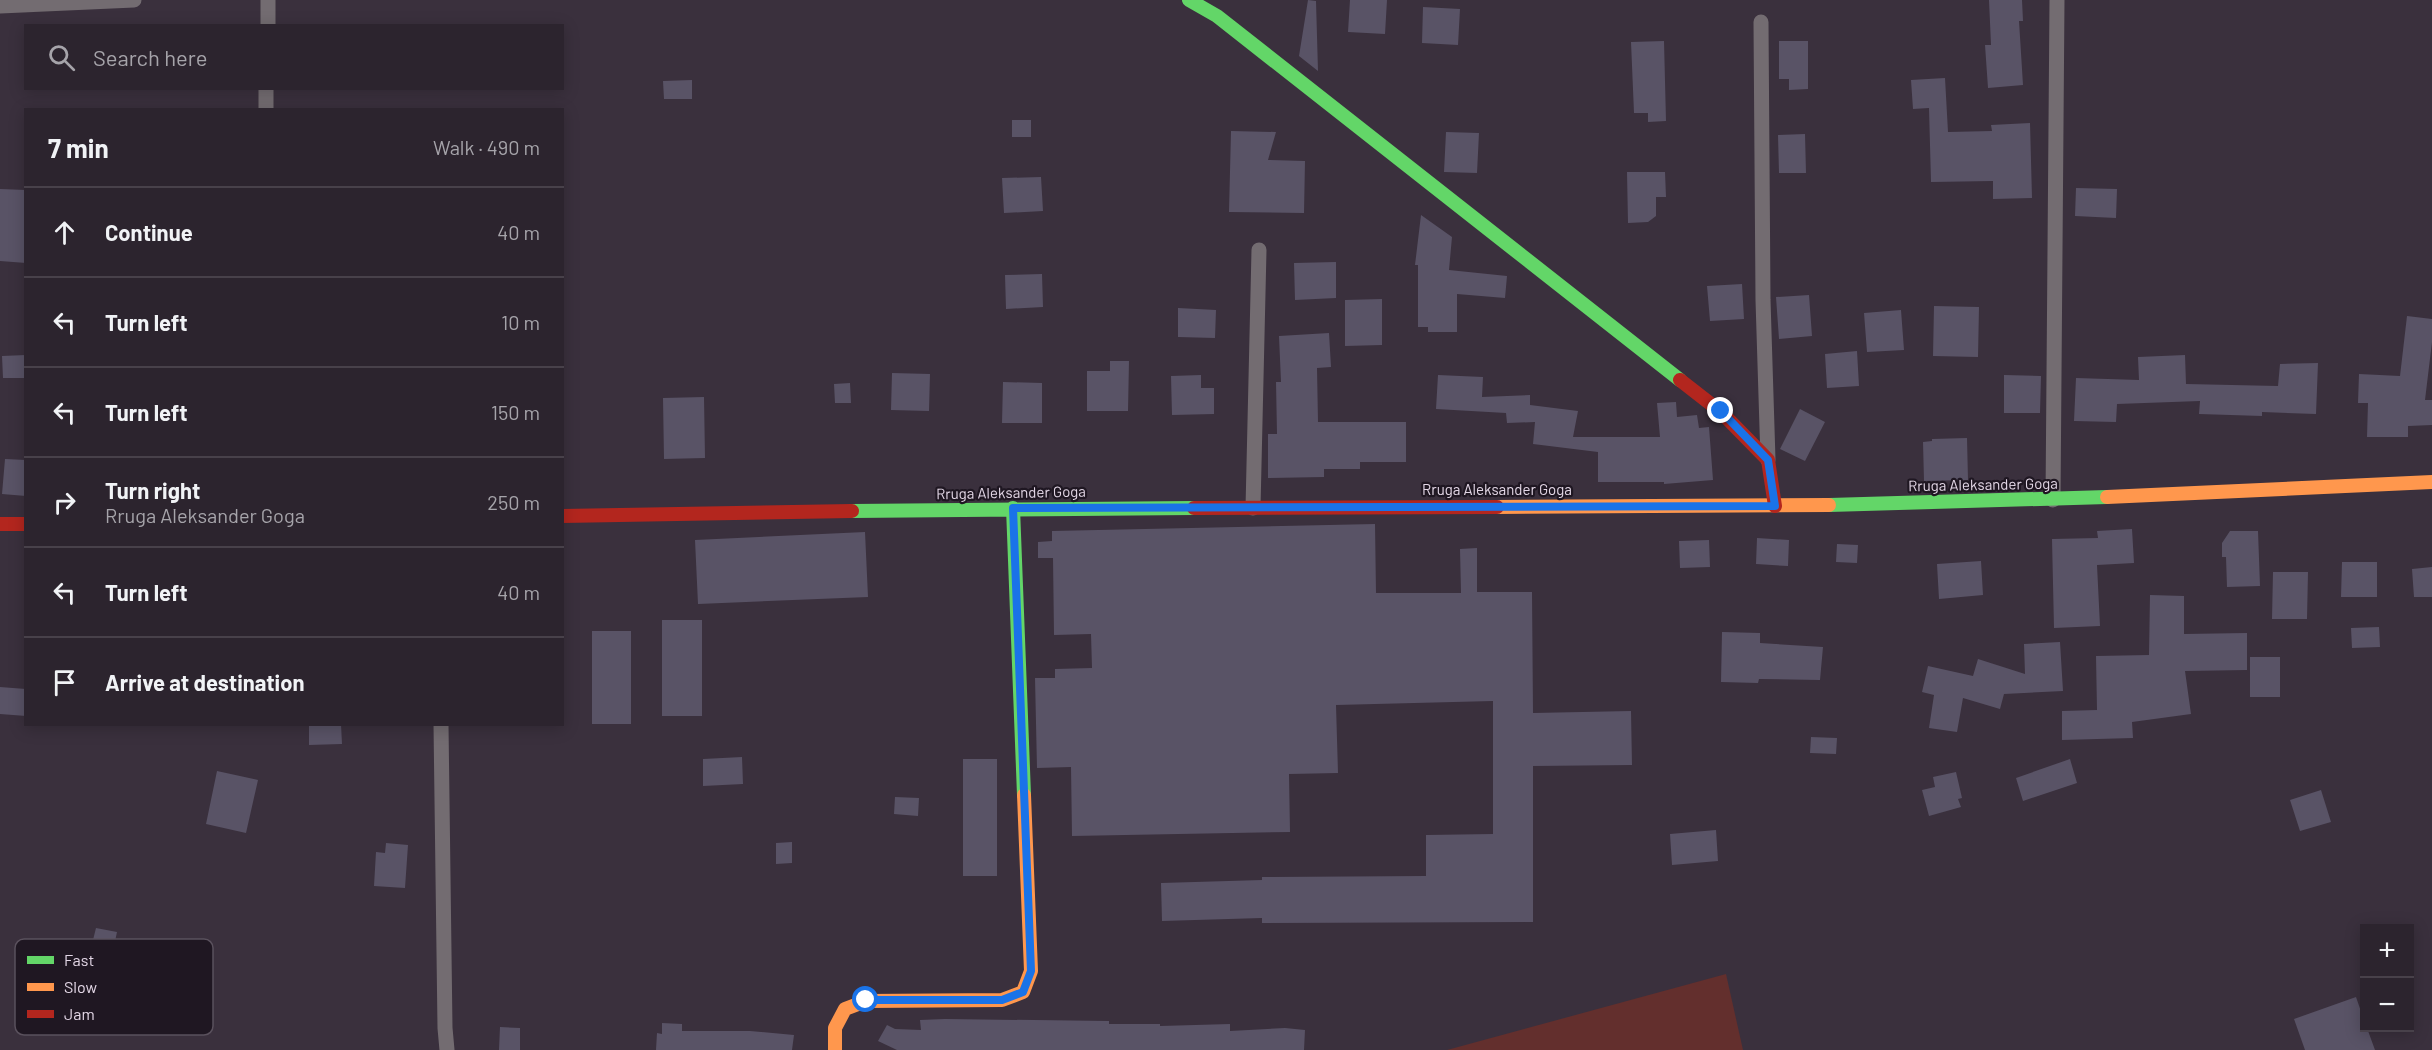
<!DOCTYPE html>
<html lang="en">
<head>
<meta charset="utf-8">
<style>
  :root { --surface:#2c242e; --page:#38303a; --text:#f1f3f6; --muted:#a6a4aa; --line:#48414a }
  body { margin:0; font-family:Barlow,sans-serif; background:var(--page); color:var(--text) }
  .controls { position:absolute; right:18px; bottom:18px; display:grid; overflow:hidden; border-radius:0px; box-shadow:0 3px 15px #0003 }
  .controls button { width:54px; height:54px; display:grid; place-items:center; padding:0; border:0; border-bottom:2px solid var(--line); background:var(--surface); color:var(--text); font:30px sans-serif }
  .stop { position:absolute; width:18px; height:18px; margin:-14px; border:4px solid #1a73e8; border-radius:50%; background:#fff }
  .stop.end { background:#1a73e8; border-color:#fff; box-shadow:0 2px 6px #0008 }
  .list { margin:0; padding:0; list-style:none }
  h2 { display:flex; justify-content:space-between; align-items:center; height:78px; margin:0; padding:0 24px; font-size:26px }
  h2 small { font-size:20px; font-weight:400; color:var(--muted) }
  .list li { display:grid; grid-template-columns:39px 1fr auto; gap:18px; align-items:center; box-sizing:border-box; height:90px; padding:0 24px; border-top:2px solid var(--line) }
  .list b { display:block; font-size:22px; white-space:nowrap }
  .list p { margin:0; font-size:20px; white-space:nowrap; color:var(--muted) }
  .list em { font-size:20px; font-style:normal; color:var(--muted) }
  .icon { flex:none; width:33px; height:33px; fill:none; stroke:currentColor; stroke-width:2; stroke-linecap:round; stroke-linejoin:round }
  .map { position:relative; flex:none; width:2432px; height:1050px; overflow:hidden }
  .search { position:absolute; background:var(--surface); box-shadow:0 3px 15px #0003; left:24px; top:24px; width:540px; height:66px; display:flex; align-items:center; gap:15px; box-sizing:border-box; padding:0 21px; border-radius:0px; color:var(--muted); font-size:22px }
  .panel { position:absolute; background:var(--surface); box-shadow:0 3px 15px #0003; left:24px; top:108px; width:540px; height:618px; border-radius:0px }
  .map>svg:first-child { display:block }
</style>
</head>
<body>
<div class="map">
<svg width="2432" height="1050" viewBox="0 0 2432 1050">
  <rect width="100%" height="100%" fill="#3a303d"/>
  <!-- green -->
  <path fill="#632f2d" d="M1726 974 1743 1050H1447Z"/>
  <!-- building -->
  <path fill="#595366" d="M1308 0 1316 1 1318 71 1299 56Z
    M1350 0H1387L1385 34 1348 32Z
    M1989 0H2022L2023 21H2019L2023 85 1988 88 1985 45H1991Z
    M1423 7 1460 9 1458 45 1422 43Z
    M1664 41 1666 121 1648 122V113H1634L1631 42Z
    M1779 41H1808V89L1789 90V79H1779Z
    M1945 78 1948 132 1992 131 1991 125 2030 123 2032 198 1993 199V181L1931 182 1929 108 1913 109 1911 80Z
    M692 80V99H664L663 81Z
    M1012 120H1031V137H1012Z
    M1231 131 1276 132 1268 160 1305 161 1304 213 1229 212Z
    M1446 132 1479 133 1477 173 1444 172Z
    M1805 134 1806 173H1779L1778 135Z
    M1627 172H1665L1666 197H1656V216L1648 222 1628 223Z
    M1041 177 1043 211 1004 213 1002 178Z
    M2076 188 2117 189 2116 218 2075 216Z
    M0 189 26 190V263L0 261Z
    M1421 215 1452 237 1449 270 1507 276 1505 298 1457 294V332H1428V327H1418V265H1415Z
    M1336 262V298L1295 300 1294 263Z
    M1042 274 1043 307 1006 309 1005 275Z
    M1742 284 1744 319 1710 321 1707 286Z
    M1809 295 1812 336 1779 339 1776 297Z
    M1382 299V345L1345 346V300Z
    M1934 306 1979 307 1978 357 1933 356Z
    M1178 308 1216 310 1215 338 1178 337Z
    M1901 310 1904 350 1867 352 1864 313Z
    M2407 316 2432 319V342L2425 400H2432V425L2408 426V437H2367L2368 403H2358L2359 374 2400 376Z
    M1329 333 1331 367 1317 368 1318 422H1406V462H1360V469H1324V477L1268 478V434H1277L1276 382H1281L1279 336Z
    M1857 351 1859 386 1827 388 1825 354Z
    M26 355V378H3L2 356Z
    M2185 355 2186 384 2278 386 2280 364 2318 363 2316 414 2262 412V416L2199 414 2200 401 2117 404 2116 422 2074 421 2076 378 2139 380 2138 357Z
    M1110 361H1129L1128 411H1087V371H1110Z
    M892 373 930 374 929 411 891 410Z
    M1201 375V388H1214V414L1172 415 1171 376Z
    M1438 375 1483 377 1482 397 1530 395V405L1578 411 1573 437H1660L1657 403 1676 402 1677 417 1697 415 1699 428 1709 427 1713 480 1664 484V482H1598V452L1533 444 1535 422 1507 423 1506 413 1436 409Z
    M2004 375 2041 376 2040 413H2004Z
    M1003 382 1042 383V423H1002Z
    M850 383 851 403H835L834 384Z
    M704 397 705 458 664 459 663 398Z
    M1800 409 1825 422 1805 461 1780 449Z
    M1967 438 1968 480 1924 481 1923 442 1932 441V439Z
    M5 459 26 460V496L2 494Z
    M1375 524 1376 593H1461L1460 549 1477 548V592H1532L1533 713 1631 711 1632 765 1533 766V922L1262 923V918L1162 921 1161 883 1262 880V877L1426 876V835L1493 834V701L1336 705 1338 773 1289 774 1290 832 1072 836 1071 767 1037 768 1035 678H1055V669L1092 668 1091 634 1054 635 1053 558H1038V542L1052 541V531Z
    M2132 529 2134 563 2097 565 2100 626 2054 628 2052 539 2098 538 2097 531Z
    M2230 531H2258L2260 586 2227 587 2226 557H2222V543Z
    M865 532 868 597 698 604 695 540Z
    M1757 538 1789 540 1788 566 1756 564Z
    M1709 540 1710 567 1680 568 1679 541Z
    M1837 544 1858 545 1857 563 1836 562Z
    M1981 561 1983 595 1939 599 1937 564Z
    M2342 562H2377V597H2341Z
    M2432 567V597H2414L2412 569Z
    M2273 572H2308L2307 619H2272Z
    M2150 595 2184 596V634L2247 633V670L2185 671 2191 714 2132 722 2133 738 2062 740V711L2097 710 2096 656 2149 655Z
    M662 620H702V716H662Z
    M2379 627 2380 647 2352 648 2351 628Z
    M592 631H631V724H592Z
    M1722 632 1760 633V643L1823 647 1820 680 1759 679 1758 683 1721 682Z
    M2060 642 2063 691 2004 694 2000 709 1963 698 1957 732 1929 728 1934 695 1922 692 1928 666 1973 676 1978 659 2025 674 2024 644Z
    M2250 657H2280V697H2250Z
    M0 687 26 689V716L0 714Z
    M309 724H341L342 744 309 745Z
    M1811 737 1837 738 1836 754 1810 753Z
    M742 757 743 784 703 786V759Z
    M963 759H997V876H963Z
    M2070 759 2077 783 2023 801 2016 778Z
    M217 771 258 780 246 833 206 824Z
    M1956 772 1962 798 1958 799 1961 807 1929 816 1922 790 1935 787 1933 777Z
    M2321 790 2331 822 2300 831 2290 800Z
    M895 797 919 798 918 816 894 814Z
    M1716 830 1718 861 1672 865 1670 834Z
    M792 842V863L776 864V843Z
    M386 843 408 845 405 888 374 886 376 852 385 853Z
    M96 928 117 932 110 965 88 960Z
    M2356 997 2364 1020V1028H2367L2375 1050H2305L2294 1019Z
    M945 1019 1109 1021V1024H1160V1026L1230 1024V1031L1285 1028 1305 1030 1304 1050H897L878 1041 887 1025 895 1029 921 1030 920 1020Z
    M662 1023 682 1024V1031H750L794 1035 792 1050H656L657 1033 662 1034Z
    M500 1027 520 1028V1050H499Z"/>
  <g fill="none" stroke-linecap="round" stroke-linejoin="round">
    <!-- street -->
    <path stroke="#736c71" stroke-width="15" d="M0 6 134 0
      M1761 22 1763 300 1768 460
      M268 26V0
      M266 110V88
      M2053 500 2057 0
      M1253 508 1259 250
      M441 724 445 1028 447 1050"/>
    <!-- fast -->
    <path stroke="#63d668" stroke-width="14" d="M1189 0 1217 16 1680 380
      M1829 505 2107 497
      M1013 508 1024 795
      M852 511 1194 508"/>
    <!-- slow -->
    <path stroke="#ff974d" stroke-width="14" d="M2107 497 2432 482
      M1497 507 1829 505
      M835 1050V1028L845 1009 866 1001 1002 1000 1023 992 1031 971 1024 795"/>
    <!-- jam -->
    <path stroke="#b3261e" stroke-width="14" d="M1680 380 1721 412 1768 460 1775 506
      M1194 508 1497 507
      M562 516 852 511
      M0 524H26"/>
  </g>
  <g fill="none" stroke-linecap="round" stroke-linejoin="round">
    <!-- route -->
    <path stroke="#1a73e8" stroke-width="8" d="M866 1000H1002L1023 992 1031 971 1013 508 1775 506 1768 460 1721 411"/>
  </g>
  <g text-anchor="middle" stroke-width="4.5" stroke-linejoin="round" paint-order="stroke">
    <!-- street labels -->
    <g font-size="15" fill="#e3d7e6" stroke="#1f1722">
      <text transform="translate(1983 485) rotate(-1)" y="5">Rruga Aleksander Goga</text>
      <text x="1497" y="495">Rruga Aleksander Goga</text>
      <text transform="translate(1011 493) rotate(-1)" y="5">Rruga Aleksander Goga</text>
    </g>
  </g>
  <!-- legend -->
  <rect x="15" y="939" width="198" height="96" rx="9" fill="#1f1722" stroke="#5a515d" stroke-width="1.5"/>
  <rect x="27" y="956" width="27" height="8" fill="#63d668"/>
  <rect x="27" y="983" width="27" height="8" fill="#ff974d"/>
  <rect x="27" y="1010" width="27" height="8" fill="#b3261e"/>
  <g font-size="16" fill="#e3d7e6">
    <text x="64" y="966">Fast</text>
    <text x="64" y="993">Slow</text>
    <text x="64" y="1020">Jam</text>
  </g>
</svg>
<div class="controls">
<button>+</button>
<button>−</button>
</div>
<div class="stop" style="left:866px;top:1000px"></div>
<div class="stop end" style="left:1721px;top:411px"></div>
<div class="search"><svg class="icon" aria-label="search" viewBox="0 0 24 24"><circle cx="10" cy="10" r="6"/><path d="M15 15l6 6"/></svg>Search here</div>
<section class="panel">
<h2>7 min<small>Walk · 490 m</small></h2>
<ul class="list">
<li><svg class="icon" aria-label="ahead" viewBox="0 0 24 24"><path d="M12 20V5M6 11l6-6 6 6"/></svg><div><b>Continue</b></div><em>40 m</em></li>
<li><svg class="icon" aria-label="left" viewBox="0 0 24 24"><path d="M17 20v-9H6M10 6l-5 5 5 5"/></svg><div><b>Turn left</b></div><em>10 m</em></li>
<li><svg class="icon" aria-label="left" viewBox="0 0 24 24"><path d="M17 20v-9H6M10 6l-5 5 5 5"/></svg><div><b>Turn left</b></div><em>150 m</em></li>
<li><svg class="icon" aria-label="right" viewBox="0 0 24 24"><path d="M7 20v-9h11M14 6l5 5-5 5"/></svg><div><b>Turn right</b><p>Rruga Aleksander Goga</p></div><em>250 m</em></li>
<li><svg class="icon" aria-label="left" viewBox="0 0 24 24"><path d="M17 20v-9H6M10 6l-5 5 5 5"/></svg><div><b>Turn left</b></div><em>40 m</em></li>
<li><svg class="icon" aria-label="arrive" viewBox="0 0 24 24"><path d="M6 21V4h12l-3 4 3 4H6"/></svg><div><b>Arrive at destination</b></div></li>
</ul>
</section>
</div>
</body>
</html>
